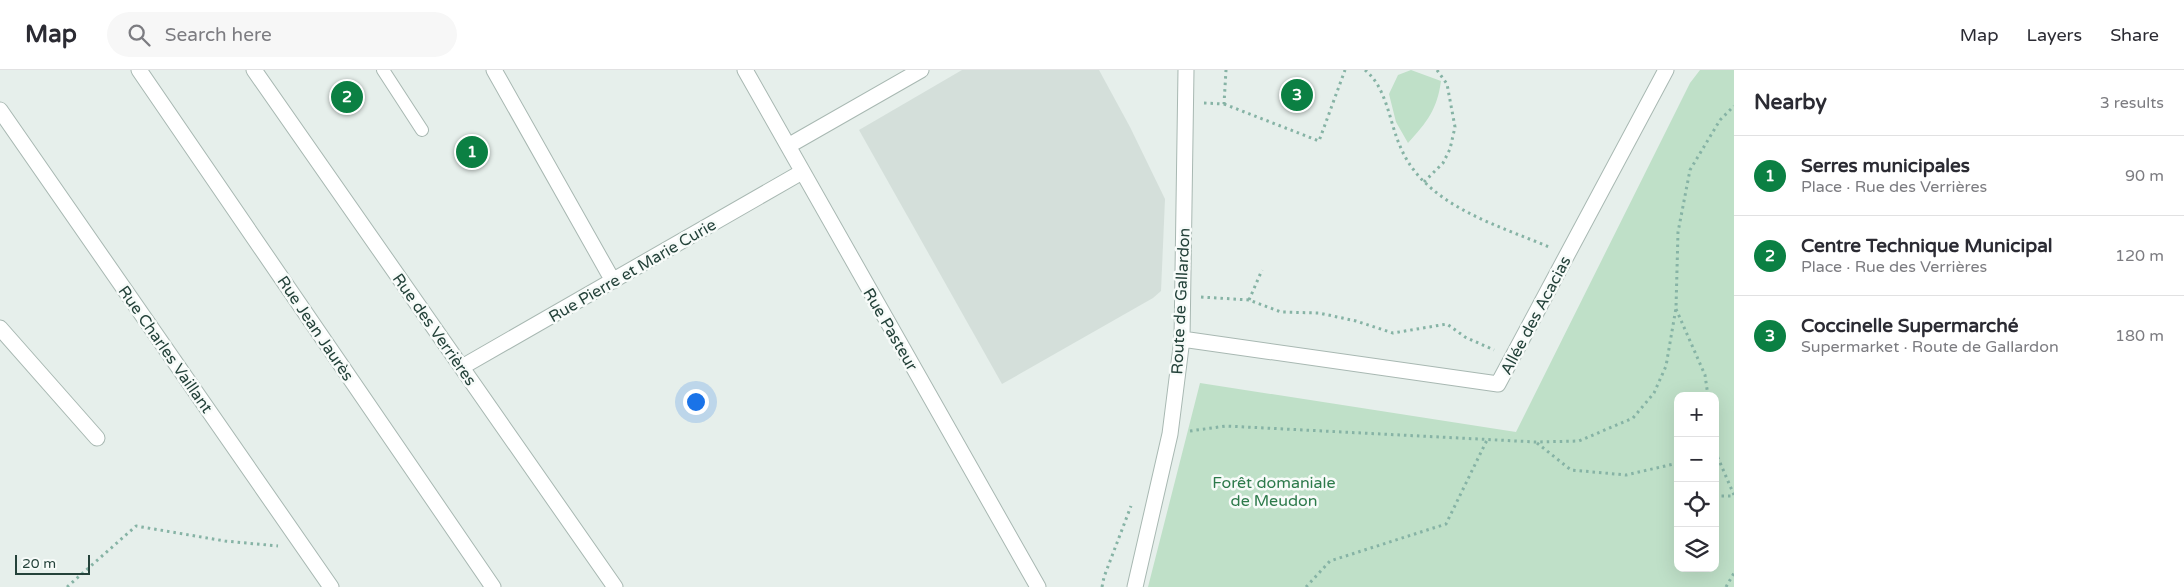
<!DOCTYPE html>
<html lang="en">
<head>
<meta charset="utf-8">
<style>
  :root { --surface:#fff; --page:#f7f7f7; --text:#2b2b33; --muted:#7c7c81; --line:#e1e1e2; --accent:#0b8043 }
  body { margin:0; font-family:"Varela Round",sans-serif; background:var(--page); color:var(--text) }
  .controls { position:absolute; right:15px; bottom:15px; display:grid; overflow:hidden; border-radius:10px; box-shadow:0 5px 20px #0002 }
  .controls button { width:45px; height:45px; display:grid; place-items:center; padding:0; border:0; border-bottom:1px solid var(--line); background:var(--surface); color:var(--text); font:25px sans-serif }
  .scale { position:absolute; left:15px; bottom:12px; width:75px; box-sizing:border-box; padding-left:5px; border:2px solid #24423a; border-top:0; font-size:14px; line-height:18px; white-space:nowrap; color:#24423a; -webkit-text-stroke:4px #f7fbf9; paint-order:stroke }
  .you { position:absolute; left:695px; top:331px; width:18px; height:18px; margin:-12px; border:4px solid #fff; border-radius:50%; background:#1a73e8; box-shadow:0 0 0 8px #1a73e833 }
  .badge { display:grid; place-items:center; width:32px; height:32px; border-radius:50%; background:var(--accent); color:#fff; font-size:16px; font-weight:700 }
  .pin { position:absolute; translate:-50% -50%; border:2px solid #fff; box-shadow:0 1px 5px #0006 }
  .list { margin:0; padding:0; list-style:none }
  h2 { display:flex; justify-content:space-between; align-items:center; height:65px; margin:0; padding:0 20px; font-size:21px }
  h2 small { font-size:16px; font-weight:400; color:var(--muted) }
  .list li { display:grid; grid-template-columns:32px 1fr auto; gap:15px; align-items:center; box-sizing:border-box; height:80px; padding:0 20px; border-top:1px solid var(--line) }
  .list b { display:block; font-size:19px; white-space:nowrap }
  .list p { margin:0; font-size:16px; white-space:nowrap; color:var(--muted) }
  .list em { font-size:16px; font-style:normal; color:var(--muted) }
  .icon { flex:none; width:28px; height:28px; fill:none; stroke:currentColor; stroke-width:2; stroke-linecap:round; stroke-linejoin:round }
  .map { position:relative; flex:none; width:1734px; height:517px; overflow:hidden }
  header { display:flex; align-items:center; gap:30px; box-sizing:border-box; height:70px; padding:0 25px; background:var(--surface); border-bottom:1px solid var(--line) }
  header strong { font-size:24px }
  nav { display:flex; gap:28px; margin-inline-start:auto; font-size:18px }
  .search { width:350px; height:45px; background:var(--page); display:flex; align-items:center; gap:12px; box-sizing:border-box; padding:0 18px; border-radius:28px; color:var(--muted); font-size:19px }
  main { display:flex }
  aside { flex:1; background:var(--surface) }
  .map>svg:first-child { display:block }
</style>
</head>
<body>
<header>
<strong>Map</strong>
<div class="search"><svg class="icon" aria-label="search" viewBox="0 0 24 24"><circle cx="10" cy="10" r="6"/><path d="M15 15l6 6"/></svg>Search here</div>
<nav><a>Map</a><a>Layers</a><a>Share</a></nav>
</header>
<main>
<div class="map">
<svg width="1734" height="517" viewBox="0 0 1734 517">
  <rect width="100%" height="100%" fill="#e6efeb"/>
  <!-- built -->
  <path fill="#d4dfda" d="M962 0H1099L1130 57 1165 129 1161 221 1153 228 1002 314 859 60Z"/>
  <!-- green -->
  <path fill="#bfe0c8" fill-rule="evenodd" d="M1411 0 1441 11C1437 40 1427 52 1408 73L1396 52 1389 24 1398 5Z
    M1700 0H1734V517H1148L1200 313 1516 362 1690 13ZM1678 326H1715V498H1678Z"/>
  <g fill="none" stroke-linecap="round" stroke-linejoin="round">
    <defs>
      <path id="service" d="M383 0 422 60"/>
      <path id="minor" d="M139 0 493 517
        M254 0 615 517
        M494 0 613 211
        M745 0 1038 517
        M0 40 331 517
        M788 76 921 0
        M0 258 97 368
        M1182 269 1498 314 1666 0
        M462 297 802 102
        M1135 517 1170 364 1182 269 1186 0"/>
    </defs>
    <!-- service casing -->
    <use href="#service" stroke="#a8b8b2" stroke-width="14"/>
    <!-- minor casing -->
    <use href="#minor" stroke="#a8b8b2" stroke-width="17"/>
    <!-- path -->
    <path stroke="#86b3a5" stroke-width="3" stroke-dasharray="2.5 4" stroke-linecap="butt" d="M1365 0C1387 18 1389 51 1400 76 1424 135 1495 154 1549 177
      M1204 33 1224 34 1226 0
      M1224 34 1319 71 1345 0
      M1424 112 1443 93 1450 79 1455 57 1447 14 1437 0
      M1201 227 1249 230 1281 242 1319 243 1356 251 1393 263 1447 254 1465 267 1494 280
      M1249 230 1262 200
      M1676 239 1705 305 1708 326
      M1190 361 1226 356 1536 372 1579 371 1633 348 1654 323 1666 296 1676 238 1678 162 1690 100 1720 50 1734 36
      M1537 373 1571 400 1626 405 1678 393
      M1715 381 1734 425
      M1715 426H1734
      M67 517 136 456 225 471 278 476
      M1102 517 1104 507 1131 436
      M1306 517 1330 491 1446 454 1487 370
      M1726 517 1734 503"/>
    <!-- service -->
    <use href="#service" stroke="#fff" stroke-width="12"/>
    <!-- minor -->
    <use href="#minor" stroke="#fff" stroke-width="15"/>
  </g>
  <g text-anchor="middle" stroke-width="5" stroke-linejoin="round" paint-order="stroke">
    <!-- street labels -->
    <g font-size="16" fill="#24423a" stroke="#f7fbf9">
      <text transform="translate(632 200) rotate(-30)" y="6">Rue Pierre et Marie Curie</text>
      <text transform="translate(1180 231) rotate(-87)" y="6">Route de Gallardon</text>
      <text transform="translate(1535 245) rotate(-62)" y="6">Allée des Acacias</text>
      <text transform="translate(316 258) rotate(56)" y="6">Rue Jean Jaurès</text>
      <text transform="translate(435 259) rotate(55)" y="6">Rue des Verrières</text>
      <text transform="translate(891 259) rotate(60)" y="6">Rue Pasteur</text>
      <text transform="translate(166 279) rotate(55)" y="6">Rue Charles Vaillant</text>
    </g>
    <!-- park labels -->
    <g font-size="16" fill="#2d7a4b" stroke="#f7fbf9">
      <text x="1274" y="418">Forêt domaniale<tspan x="1274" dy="18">de Meudon</tspan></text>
    </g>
  </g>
</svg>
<div class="controls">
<button>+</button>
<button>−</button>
<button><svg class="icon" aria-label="locate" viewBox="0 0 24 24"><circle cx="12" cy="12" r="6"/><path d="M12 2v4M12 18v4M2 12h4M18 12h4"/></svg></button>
<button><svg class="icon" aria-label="layers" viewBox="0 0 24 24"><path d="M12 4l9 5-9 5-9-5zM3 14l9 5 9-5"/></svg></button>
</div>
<div class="scale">20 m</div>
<div class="you"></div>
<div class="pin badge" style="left:472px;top:82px">1</div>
<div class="pin badge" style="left:347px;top:27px">2</div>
<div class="pin badge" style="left:1297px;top:25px">3</div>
</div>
<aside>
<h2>Nearby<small>3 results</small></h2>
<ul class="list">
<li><span class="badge">1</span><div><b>Serres municipales</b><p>Place · Rue des Verrières</p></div><em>90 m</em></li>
<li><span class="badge">2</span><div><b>Centre Technique Municipal</b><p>Place · Rue des Verrières</p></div><em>120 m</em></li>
<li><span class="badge">3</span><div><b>Coccinelle Supermarché</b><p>Supermarket · Route de Gallardon</p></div><em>180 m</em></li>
</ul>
</aside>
</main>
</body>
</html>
